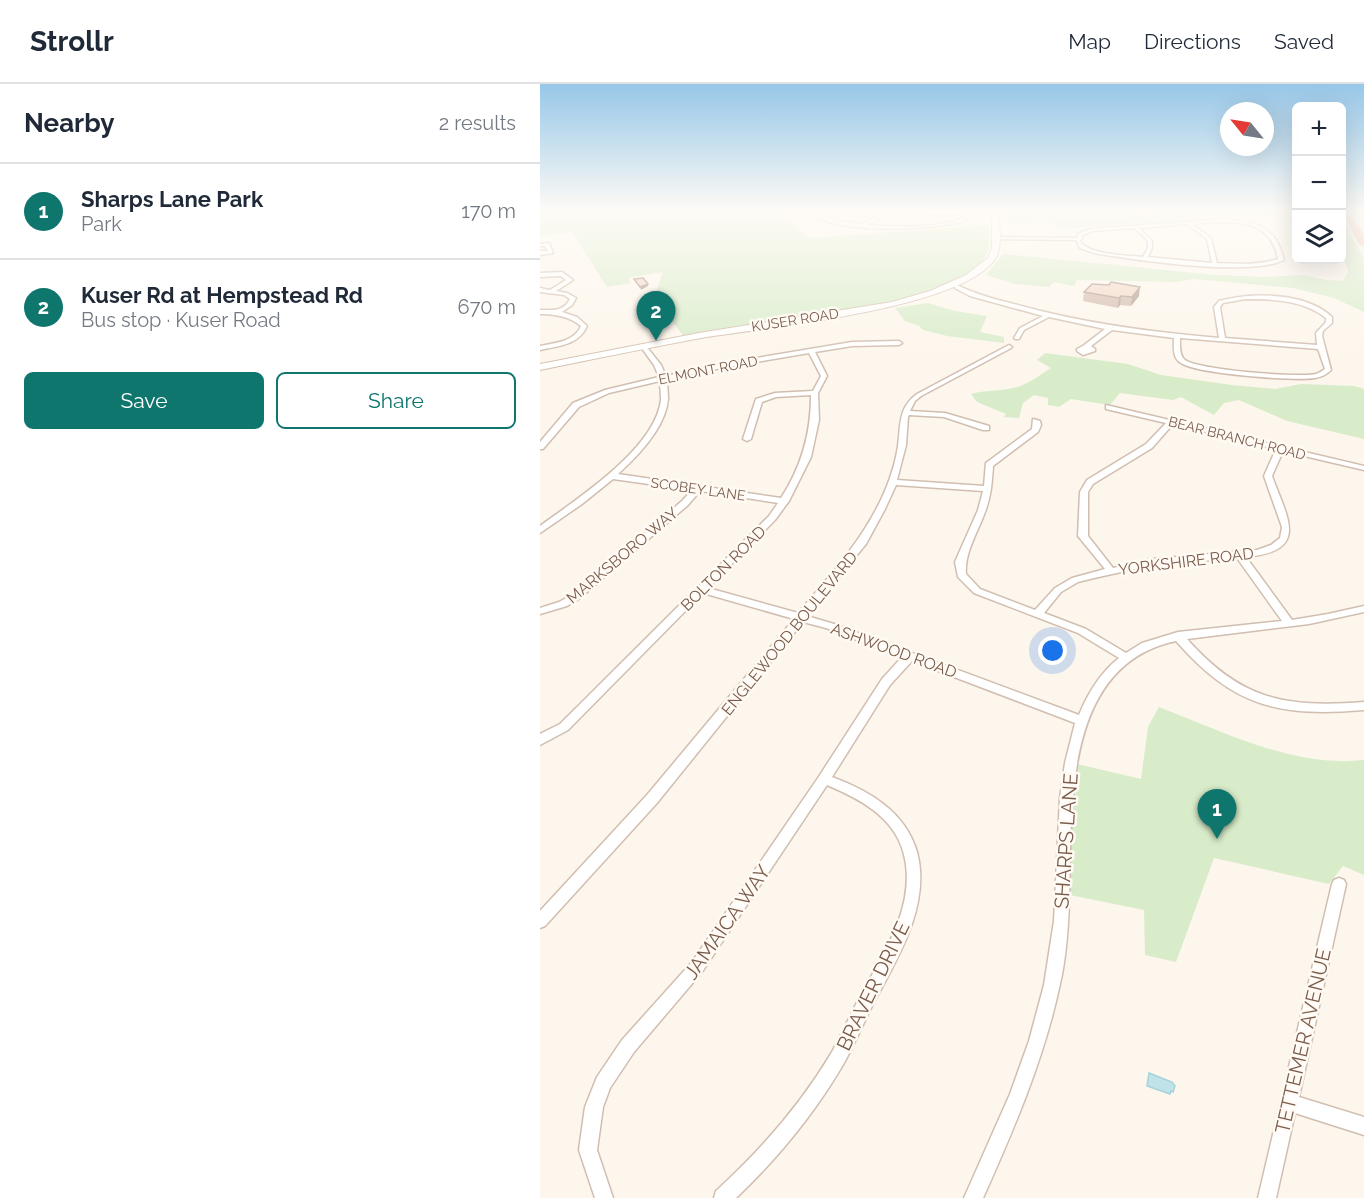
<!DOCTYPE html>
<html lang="en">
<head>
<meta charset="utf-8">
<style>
  :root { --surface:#fff; --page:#f2f2f3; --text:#1f2937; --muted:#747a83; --line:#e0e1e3; --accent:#0f766e }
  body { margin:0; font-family:Raleway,sans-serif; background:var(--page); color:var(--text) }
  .controls { position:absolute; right:18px; top:18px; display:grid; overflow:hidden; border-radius:9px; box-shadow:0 6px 24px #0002 }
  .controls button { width:54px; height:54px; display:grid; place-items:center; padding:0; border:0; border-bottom:2px solid var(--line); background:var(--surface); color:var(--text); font:30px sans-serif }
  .compass { position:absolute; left:680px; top:18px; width:54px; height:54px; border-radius:50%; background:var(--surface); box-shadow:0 6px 24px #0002; rotate:300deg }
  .you { position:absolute; left:513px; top:567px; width:21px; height:21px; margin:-15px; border:4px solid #fff; border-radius:50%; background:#1a73e8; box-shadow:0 0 0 9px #1a73e833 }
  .badge { display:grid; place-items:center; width:39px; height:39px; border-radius:50%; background:var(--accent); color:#fff; font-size:20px; font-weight:700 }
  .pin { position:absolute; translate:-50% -50px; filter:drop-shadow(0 2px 3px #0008) }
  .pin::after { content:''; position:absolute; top:32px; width:21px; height:18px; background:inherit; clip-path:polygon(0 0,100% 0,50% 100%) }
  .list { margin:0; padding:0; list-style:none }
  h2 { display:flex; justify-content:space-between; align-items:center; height:78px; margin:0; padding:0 24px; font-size:26px }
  h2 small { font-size:20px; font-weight:400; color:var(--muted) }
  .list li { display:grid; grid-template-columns:39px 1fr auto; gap:18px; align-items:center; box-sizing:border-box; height:96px; padding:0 24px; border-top:2px solid var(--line) }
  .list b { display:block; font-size:22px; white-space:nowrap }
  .list p { margin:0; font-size:20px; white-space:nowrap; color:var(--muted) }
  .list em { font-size:20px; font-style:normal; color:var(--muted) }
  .actions { display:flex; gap:12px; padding:18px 24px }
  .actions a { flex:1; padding:14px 0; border:2px solid var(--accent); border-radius:9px; text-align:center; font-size:21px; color:var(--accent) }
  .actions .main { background:var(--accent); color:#fff }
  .icon { flex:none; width:33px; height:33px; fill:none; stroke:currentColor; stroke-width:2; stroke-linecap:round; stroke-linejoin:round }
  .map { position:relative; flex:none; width:824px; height:1114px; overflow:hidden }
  header { display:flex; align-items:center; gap:36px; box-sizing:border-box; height:84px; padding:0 30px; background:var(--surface); border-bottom:2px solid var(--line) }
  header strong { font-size:28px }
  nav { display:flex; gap:33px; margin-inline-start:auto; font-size:21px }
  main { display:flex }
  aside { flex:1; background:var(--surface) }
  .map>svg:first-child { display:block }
</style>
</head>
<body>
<header>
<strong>Strollr</strong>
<nav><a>Map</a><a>Directions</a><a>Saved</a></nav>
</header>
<main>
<aside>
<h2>Nearby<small>2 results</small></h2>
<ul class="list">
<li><span class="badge">1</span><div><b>Sharps Lane Park</b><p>Park</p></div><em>170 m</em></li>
<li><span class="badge">2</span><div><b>Kuser Rd at Hempstead Rd</b><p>Bus stop · Kuser Road</p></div><em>670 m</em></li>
</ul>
<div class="actions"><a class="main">Save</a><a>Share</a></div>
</aside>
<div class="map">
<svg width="824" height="1114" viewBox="0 0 824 1114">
  <rect width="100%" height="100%" fill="#fdf6ec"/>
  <!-- green -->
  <path fill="#d8ecc9" d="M0 126H237L270 154 450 141C447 150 451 160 447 169 437 195 388 208 363 216L145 254 114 214 123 188 88 194 91 199 67 203 32 148 0 152Z
    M475 126H546L612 132 628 130 613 128 624 126 632 128 629 130 643 126H665L656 127 663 131 701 126H756V143L725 131 521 145 510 136 463 139 462 128Z
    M802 135 824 175V228L794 214 753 204 654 195 635 198 537 196 534 202 514 198 509 203 475 200 446 191 463 170 676 191 724 193 763 191 786 196 803 197 808 187 802 168Z
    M388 219 415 227 447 232 440 248 464 253V259L407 252 383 246 379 242 365 237 355 224Z
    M505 269 588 280 621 291 692 301 735 305 761 300 814 302 824 305V355L747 337 699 316 684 319 674 331 641 313 633 316 580 309 570 321 531 315 519 323 508 321V314L494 311 483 319 479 334 464 333 466 330 437 318 431 310C445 306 459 307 473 304 486 302 500 291 511 284L497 276Z
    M619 623C684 648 754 684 824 676V791L803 782 789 800 674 774 636 878 605 871 604 826 530 811 529 737 537 680 601 695 608 643Z"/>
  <!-- water -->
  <path fill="#bfe3e8" stroke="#a5d3da" stroke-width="1.5" d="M609 989 632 998 635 1002 633 1008 631 1007 630 1010 607 1002Z"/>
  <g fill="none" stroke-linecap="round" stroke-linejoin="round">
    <defs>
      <path id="street" d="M269 126 276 127 299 126 279 130 298 137 321 140 343 129 345 131 327 141C358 143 391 145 421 135L422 130H388L369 126 457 129 427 130 425 137C396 146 285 152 269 126Z
        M673 136C708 135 735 137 744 176 710 193 594 176 554 169L540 164 536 156 455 155 453 154 455 153 537 154 539 149 551 145ZM673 138C705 138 731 139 738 175 719 181 698 180 677 179L671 154 652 140ZM647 140 667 155 672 179 608 173 612 164V157L599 144ZM594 144 608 157V164L603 173C587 171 551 171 540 158L543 151 552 147Z
        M9 159 13 169 0 171V167H8L5 162H0V160Z
        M22 188 33 196 16 207 27 209 36 214 32 221 22 228 37 233 47 242C39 261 18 262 0 266V262C15 259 34 258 41 242 29 232 15 230 0 230V226C13 226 23 228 30 215L24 211 0 208V204L10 206 26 196 21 192 0 193V189Z
        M417 201C435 210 454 215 474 220 541 239 609 248 679 254L674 223 679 217C712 208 766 208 792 233V239L783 247 782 252 791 286C787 290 782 293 775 294 754 297 657 290 641 279 632 274 634 262 634 254L572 246 551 262 555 265V267L543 271 537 267V265L543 262 565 245 509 233 484 246 479 255H475L474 254 480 244 503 232 430 212 415 204V202ZM706 215C733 215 764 216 786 234V238L776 249 777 261 685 254 680 223 683 219ZM640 254 778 265 785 285C782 287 779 289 776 290 760 294 658 286 645 276 639 272 640 261 640 254Z
        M312 258 359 257 362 259 359 261 312 262 275 268 287 292 278 309 279 336 271 373 249 417 235 436 168 504 258 529C292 489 327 452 347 402 352 389 356 376 358 362 361 340 358 324 377 310L469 261 472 263 471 264 381 312 375 317 370 327 405 329 449 342V346H443L404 333 369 331 368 333 366 361 357 396 444 402 446 379 492 345 493 335 500 337 501 341 498 348 453 382C452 398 451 413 445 428 438 448 424 469 426 490L440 505 495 526 515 504 532 494 565 485 538 452 540 408 547 396 606 360 626 339 566 325V321L824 382V386L743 367 732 392C747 434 771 467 706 473L752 536 788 530 824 522V528L769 540 647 555C701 616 745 624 824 618V626C738 633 694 623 636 557 521 581 532 728 529 819 528 846 526 874 520 900 504 975 474 1045 443 1114H424L470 1010 489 957 504 901 514 837 520 714 525 679 535 639 372 577 350 601 292 693C329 707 365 727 377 768 391 820 358 874 334 918 324 938 315 959 304 979 275 1029 238 1074 196 1114H174L176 1107C221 1066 261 1020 292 968 303 948 312 927 323 907 346 866 378 817 363 767 353 732 318 714 287 701L162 888 94 968 70 1004 63 1023 57 1066 73 1114H55L39 1066 45 1023 57 993 82 956 152 878 280 691 342 595 362 573 286 544 263 538 117 719 5 842 0 844V827L107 711 254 535 163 509 28 646 0 661V650L20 640 229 432 238 419 160 407 148 421 40 514 27 522 0 530V524L19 518 34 510 142 417 152 406 73 395 42 420 0 449V442C37 415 115 365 121 316 121 310 120 303 120 297L69 309 39 323 3 365H0V358L33 319 65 306 119 293 114 281 101 263 102 262H106L121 281 126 292 181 280ZM269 269 281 292 273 307 235 309 216 315 203 355 207 357 211 355 222 318 236 313 271 311C271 349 262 382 241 414L78 390C97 373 126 343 128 315 128 309 127 302 127 296L181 284ZM633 340 736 365 724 392 742 443 740 454 731 461 717 466 613 475 573 484 548 452V408L553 400 612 364ZM356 401 443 407 438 426 415 478 418 493 434 509 538 549 579 574C560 589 548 609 539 631L294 540 267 532 326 460 345 425ZM697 474 742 537 638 548 602 559 586 569 546 545 504 529 521 508 538 498 554 494 613 481Z
        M799 794 804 796 806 800 759 1013 824 1033V1051L755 1029 736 1114H718L792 800 794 796Z"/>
      <path id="secondary" d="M452 126H458C459 141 463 162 455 175 422 225 222 244 161 254 107 264 53 275 0 286V280L159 249 352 218 390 207 426 191 448 174 452 164Z"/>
      <path id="highway" d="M802 126H808L824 152V162L819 159Z"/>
    </defs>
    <!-- street casing -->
    <use href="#street" stroke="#d1beb0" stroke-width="3"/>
    <!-- secondary casing -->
    <use href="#secondary" stroke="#d6c0b0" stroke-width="2"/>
    <!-- highway casing -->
    <use href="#highway" stroke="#dad1cd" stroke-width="2"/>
    <!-- street -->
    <use href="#street" fill="#fff" fill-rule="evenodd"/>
    <!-- secondary -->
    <use href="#secondary" fill="#fff" fill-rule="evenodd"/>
    <!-- highway -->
    <use href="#highway" fill="#f7b7a3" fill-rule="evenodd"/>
  </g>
  <!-- wall -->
  <path fill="#d1b7a8" d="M544 208 599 212 591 222 580 221 578 224 543 217Z"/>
  <!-- shaded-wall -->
  <path fill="#aa9588" d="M108 200V202L101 206 100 203Z
    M600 203 599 212 591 222 592 213Z
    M581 212 580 221 578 224 579 214Z"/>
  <!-- building -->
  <path fill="#f3d5c3" stroke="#aa9588" stroke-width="1.5" d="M103 194 108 200 100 203 94 195Z
    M571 198 600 203 592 213 581 212 579 214 544 208 552 200 569 201Z"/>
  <!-- sky -->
  <linearGradient id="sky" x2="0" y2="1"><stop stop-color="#97c7e8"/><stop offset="0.45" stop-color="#fefbf6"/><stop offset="1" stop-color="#fefbf6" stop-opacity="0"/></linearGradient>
  <rect width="824" height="282" fill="url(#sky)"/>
  <g text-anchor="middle" stroke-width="5" stroke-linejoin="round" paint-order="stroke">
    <!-- far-street labels -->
    <g font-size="14" fill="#7a5c4d" stroke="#fffaf3">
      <text transform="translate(255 236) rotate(-9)" y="5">KUSER ROAD</text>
      <text transform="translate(168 286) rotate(-11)" y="5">ELMONT ROAD</text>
      <text transform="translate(697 354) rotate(14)" y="5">BEAR BRANCH ROAD</text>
      <text transform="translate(158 405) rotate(8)" y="5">SCOBEY LANE</text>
    </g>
    <!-- street labels -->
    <g font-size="16" fill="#7a5c4d" stroke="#fffaf3">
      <text transform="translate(82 471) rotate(-40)" y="6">MARKSBORO WAY</text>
      <text transform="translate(646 477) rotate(-7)" y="6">YORKSHIRE ROAD</text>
      <text transform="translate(183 484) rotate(-45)" y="6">BOLTON ROAD</text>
      <text transform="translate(249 549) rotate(-51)" y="6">ENGLEWOOD BOULEVARD</text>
      <text transform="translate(354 566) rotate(20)" y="6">ASHWOOD ROAD</text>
    </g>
    <!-- near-street labels -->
    <g font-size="20" fill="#7a5c4d" stroke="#fffaf3">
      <text transform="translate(526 757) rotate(-86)" y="7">SHARPS LANE</text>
      <text transform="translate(187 838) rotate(-55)" y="7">JAMAICA WAY</text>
      <text transform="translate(333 902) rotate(-64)" y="7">BRAVER DRIVE</text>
      <text transform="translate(763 957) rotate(-77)" y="7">TETTEMER AVENUE</text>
    </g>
  </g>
</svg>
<div class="controls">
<button>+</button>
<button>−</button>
<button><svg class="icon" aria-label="layers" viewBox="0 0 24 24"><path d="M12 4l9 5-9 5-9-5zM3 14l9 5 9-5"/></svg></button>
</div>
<svg class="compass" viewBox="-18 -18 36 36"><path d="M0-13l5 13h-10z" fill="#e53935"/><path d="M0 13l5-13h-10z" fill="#747a83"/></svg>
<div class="you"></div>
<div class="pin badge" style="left:677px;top:755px">1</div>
<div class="pin badge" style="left:116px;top:257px">2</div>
</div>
</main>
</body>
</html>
